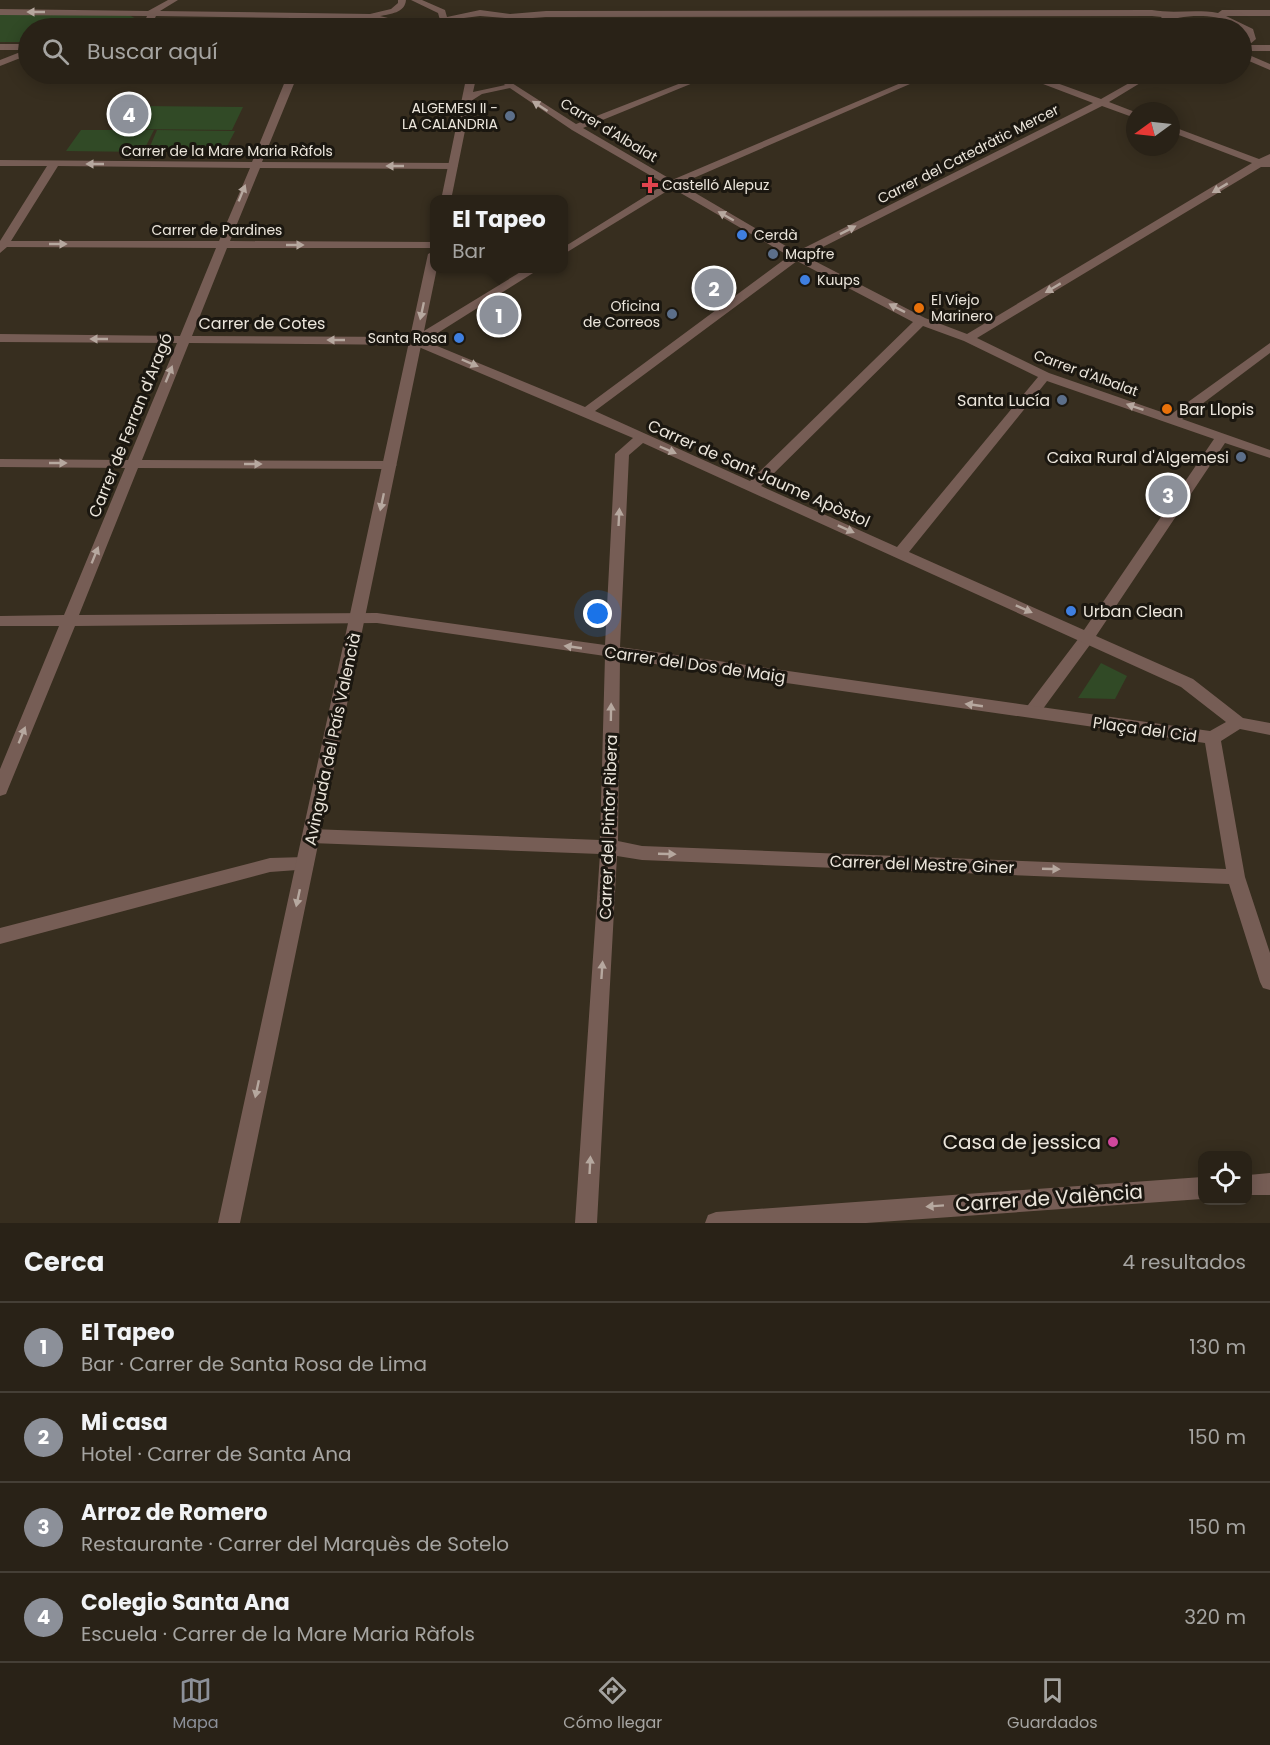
<!DOCTYPE html>
<html lang="es">
<head>
<meta charset="utf-8">
<style>
  :root { --surface:#292217; --page:#352f24; --text:#f1f3f6; --muted:#a5a4a1; --line:#453f36; --accent:#8c9099 }
  body { margin:0; font-family:Poppins,sans-serif; background:var(--page); color:var(--text) }
  .controls { position:absolute; right:18px; bottom:18px; display:grid; overflow:hidden; border-radius:12px; box-shadow:0 3px 15px #0003 }
  .controls button { width:54px; height:54px; display:grid; place-items:center; padding:0; border:0; border-bottom:2px solid var(--line); background:var(--surface); color:var(--text); font:30px sans-serif }
  .compass { position:absolute; left:1126px; top:102px; width:54px; height:54px; border-radius:50%; background:var(--surface); box-shadow:0 3px 15px #0003; rotate:255deg }
  .you { position:absolute; left:598px; top:614px; width:21px; height:21px; margin:-15px; border:4px solid #fff; border-radius:50%; background:#1a73e8; box-shadow:0 0 0 9px #1a73e833 }
  .badge { display:grid; place-items:center; width:39px; height:39px; border-radius:50%; background:var(--accent); color:#fff; font-size:20px; font-weight:700 }
  .pin { position:absolute; translate:-50% -50%; border:3px solid #fff; box-shadow:0 2px 6px #0006 }
  .popup { position:absolute; left:430px; top:195px; width:138px; height:78px; box-sizing:border-box; display:grid; place-content:center; border-radius:12px; background:var(--surface); filter:drop-shadow(0 2px 4px #0005); font-size:20px; white-space:nowrap; color:var(--muted) }
  .popup b { font-size:22px; color:var(--text) }
  .popup::after { content:''; position:absolute; left:50%; top:100%; margin-left:-12px; border:12px solid transparent; border-top-color:var(--surface) }
  .list { margin:0; padding:0; list-style:none }
  h2 { display:flex; justify-content:space-between; align-items:center; height:78px; margin:0; padding:0 24px; font-size:26px }
  h2 small { font-size:20px; font-weight:400; color:var(--muted) }
  .list li { display:grid; grid-template-columns:39px 1fr auto; gap:18px; align-items:center; box-sizing:border-box; height:90px; padding:0 24px; border-top:2px solid var(--line) }
  .list b { display:block; font-size:22px; white-space:nowrap }
  .list p { margin:0; font-size:20px; white-space:nowrap; color:var(--muted) }
  .list em { font-size:20px; font-style:normal; color:var(--muted) }
  .icon { flex:none; width:33px; height:33px; fill:none; stroke:currentColor; stroke-width:2; stroke-linecap:round; stroke-linejoin:round }
  .map { position:relative; flex:none; width:1270px; height:1223px; overflow:hidden }
  .search { position:absolute; background:var(--surface); box-shadow:0 3px 15px #0003; left:18px; right:18px; top:18px; height:66px; display:flex; align-items:center; gap:15px; box-sizing:border-box; padding:0 21px; border-radius:33px; color:var(--muted); font-size:22px }
  .sheet { height:438px; background:var(--surface) }
  nav { display:flex; justify-content:space-around; align-items:center; box-sizing:border-box; height:84px; border-top:2px solid var(--line); background:var(--surface); font-size:16px; color:var(--muted) }
  nav a { display:grid; justify-items:center; gap:3px }
  nav .on { color:var(--accent) }
  .map>svg:first-child { display:block }
</style>
</head>
<body>
<div class="map">
<svg width="1270" height="1223" viewBox="0 0 1270 1223">
  <rect width="100%" height="100%" fill="#372e1f"/>
  <!-- green -->
  <path fill="#314a26" d="M0 15H129L142 22 137 28H28V42H0Z
    M270 24H356L354 28H268Z
    M139 106 243 107 232 130 126 129Z
    M81 130H154L143 152 66 151Z
    M157 130 235 131 224 152 148 151Z
    M1101 663 1127 676 1115 699 1078 698Z"/>
  <g fill="none" stroke-linecap="round" stroke-linejoin="round">
    <!-- pedestrian -->
    <path fill="#765d55" fill-rule="evenodd" d="M1087 633 1095 638 1092 642 1037 717H1025L1023 713 1025 709 1082 634Z"/>
    <!-- minor -->
    <path fill="#765d55" fill-rule="evenodd" d="M28 49V55L0 66V60Z
      M1242 52 1270 64V70L1242 58Z
      M288 74H298L262 162 453 163 458 166 453 169 260 168 230 241 434 242V248H227L192 336 414 337 527 268H541L425 341 585 407 789 256 672 188 564 254V247L665 184 572 130 489 74H498L576 124 704 74H715L583 128 672 180 922 74H933L680 184 796 252 1093 103 1022 76 1021 74H1032L1101 99 1145 74H1155L1109 102 1135 112V118L1102 106 805 256 925 318 967 334 1252 163 1171 132V126L1259 159 1270 154V167H1261L977 338 1049 373 1170 415 1270 343V353L1182 419 1270 450V458L1225 443 1096 636 1193 679 1243 718 1270 723V735L1240 729 1221 741 1245 877 1270 953V990L1263 988 1260 982 1229 884 642 860 617 856 597 1223H575L600 854 311 843 305 841 302 836 305 831 311 829 600 840 605 656 377 623 75 626 8 789 6 794 0 796V769L59 626H0V616L64 615 125 468 0 467V459L128 460 177 343 0 342V334L180 336 216 248 7 247 0 253V241L47 166H0V160L252 162ZM58 166 250 168 219 241H11ZM797 261 913 322 750 481 595 411ZM923 326 964 341 1038 377 897 547 761 486ZM189 343 414 345 633 438 615 454 605 645 377 613 79 615 138 468 390 469 397 465 390 461 142 460ZM1047 381 1214 439 1084 630 909 552ZM643 443 1181 687 1226 722 1210 731 620 647 629 455ZM620 659 1205 743 1226 869 642 846 618 841Z
      M305 857 311 859 314 864 311 869 270 872 0 944V928L270 858Z
      M1270 1173V1195H1248V1175Z
      M1202 1177V1199L866 1223H705L708 1215 716 1212Z"/>
    <!-- tertiary -->
    <path fill="#765d55" fill-rule="evenodd" d="M168 0H178L160 11 370 14 391 9 398 3V0H406C405 13 390 14 380 16L408 23 436 22 440 20 438 13 411 0H422L445 10 447 17 480 10 510 14 546 11 1152 10C1174 14 1195 9 1218 13L1222 10H1270V16H1226L1253 29 1256 39 1249 45H1270V51H1242V43L1247 38C1241 12 1183 12 1164 23L1163 28H1155L1156 22 1162 17 1152 16 546 17 519 19 528 28H520L505 18 480 16 456 19 439 28H408L368 19 156 16 150 28H142L147 16 0 15V9L148 11Z
      M0 44H28V50H0Z
      M467 74H477L473 92 510 84 515 87 482 94 471 101 451 200H441Z
      M434 251V268H437L240 1223H218L428 254Z"/>
  </g>
  <!-- one-way arrows -->
  <defs><path id="oneway-solid" d="M-6-.8H1V-3.2L6.5 0L1 3.2V.8H-6Z" transform="scale(1.5)"/></defs>
  <g fill="#b6a89f">
    <use href="#oneway-solid" transform="translate(36 12) rotate(-180)"/>
    <use href="#oneway-solid" transform="translate(540 106) rotate(-147)"/>
    <use href="#oneway-solid" transform="translate(95 164) rotate(-180)"/>
    <use href="#oneway-solid" transform="translate(395 166) rotate(-180)"/>
    <use href="#oneway-solid" transform="translate(1220 188) rotate(149)"/>
    <use href="#oneway-solid" transform="translate(242 193) rotate(-68)"/>
    <use href="#oneway-solid" transform="translate(726 216) rotate(-150)"/>
    <use href="#oneway-solid" transform="translate(848 230) rotate(-27)"/>
    <use href="#oneway-solid" transform="translate(58 244)"/>
    <use href="#oneway-solid" transform="translate(295 245)"/>
    <use href="#oneway-solid" transform="translate(1053 288) rotate(149)"/>
    <use href="#oneway-solid" transform="translate(897 308) rotate(-153)"/>
    <use href="#oneway-solid" transform="translate(422 311) rotate(102)"/>
    <use href="#oneway-solid" transform="translate(99 339) rotate(-180)"/>
    <use href="#oneway-solid" transform="translate(336 340) rotate(-180)"/>
    <use href="#oneway-solid" transform="translate(470 363) rotate(23)"/>
    <use href="#oneway-solid" transform="translate(169 374) rotate(-68)"/>
    <use href="#oneway-solid" transform="translate(1135 407) rotate(-161)"/>
    <use href="#oneway-solid" transform="translate(668 450) rotate(23)"/>
    <use href="#oneway-solid" transform="translate(58 463)"/>
    <use href="#oneway-solid" transform="translate(253 464)"/>
    <use href="#oneway-solid" transform="translate(382 502) rotate(102)"/>
    <use href="#oneway-solid" transform="translate(619 517) rotate(-87)"/>
    <use href="#oneway-solid" transform="translate(846 529) rotate(24)"/>
    <use href="#oneway-solid" transform="translate(95 555) rotate(-68)"/>
    <use href="#oneway-solid" transform="translate(1024 609) rotate(24)"/>
    <use href="#oneway-solid" transform="translate(573 647) rotate(-172)"/>
    <use href="#oneway-solid" transform="translate(974 705) rotate(-172)"/>
    <use href="#oneway-solid" transform="translate(611 712) rotate(-89)"/>
    <use href="#oneway-solid" transform="translate(22 735) rotate(-68)"/>
    <use href="#oneway-solid" transform="translate(667 854) rotate(2)"/>
    <use href="#oneway-solid" transform="translate(1051 869) rotate(2)"/>
    <use href="#oneway-solid" transform="translate(298 898) rotate(102)"/>
    <use href="#oneway-solid" transform="translate(602 970) rotate(-86)"/>
    <use href="#oneway-solid" transform="translate(257 1089) rotate(102)"/>
    <use href="#oneway-solid" transform="translate(590 1165) rotate(-87)"/>
    <use href="#oneway-solid" transform="translate(935 1206) rotate(176)"/>
  </g>
  <!-- markers -->
  <g fill="#5c6f8a" stroke="#1b1710" stroke-width="2">
    <circle cx="510" cy="116" r="6"/>
    <circle cx="773" cy="254" r="6"/>
    <circle cx="672" cy="314" r="6"/>
    <circle cx="1062" cy="400" r="6"/>
    <circle cx="1241" cy="457" r="6"/>
  </g>
  <path fill="#e0444e" stroke="#1b1710" stroke-width="2" d="M647 176h6v6h6v6h-6v6h-6v-6h-6v-6h6z"/>
  <g fill="#3f7fe0" stroke="#1b1710" stroke-width="2">
    <circle cx="742" cy="235" r="6"/>
    <circle cx="805" cy="280" r="6"/>
    <circle cx="459" cy="338" r="6"/>
    <circle cx="1071" cy="611" r="6"/>
  </g>
  <g fill="#e8710a" stroke="#1b1710" stroke-width="2">
    <circle cx="919" cy="308" r="6"/>
    <circle cx="1167" cy="409" r="6"/>
  </g>
  <circle fill="#d1479c" stroke="#1b1710" stroke-width="2" cx="1113" cy="1142" r="6"/>
  <g text-anchor="middle" stroke-width="6" stroke-linejoin="round" paint-order="stroke">
    <!-- far-poi labels -->
    <g font-size="14" fill="#ebe5db" stroke="#1b1710" text-anchor="start">
      <text x="498" y="113" text-anchor="end">ALGEMESI II -<tspan x="498" dy="16">LA CALANDRIA</tspan></text>
      <text x="662" y="190">Castelló Alepuz</text>
      <text x="754" y="240">Cerdà</text>
      <text x="785" y="259">Mapfre</text>
      <text x="817" y="285">Kuups</text>
      <text x="931" y="305">El Viejo<tspan x="931" dy="16">Marinero</tspan></text>
      <text x="660" y="311" text-anchor="end">Oficina<tspan x="660" dy="16">de Correos</tspan></text>
      <text x="447" y="343" text-anchor="end">Santa Rosa</text>
    </g>
    <!-- far-street labels -->
    <g font-size="14" fill="#ebe5db" stroke="#1b1710">
      <text transform="translate(609 130) rotate(31)" y="5">Carrer d'Albalat</text>
      <text x="227" y="156">Carrer de la Mare Maria Ràfols</text>
      <text transform="translate(968 154) rotate(-27)" y="5">Carrer del Catedràtic Mercer</text>
      <text x="217" y="235">Carrer de Pardines</text>
      <text transform="translate(1086 373) rotate(20)" y="5">Carrer d'Albalat</text>
    </g>
    <!-- street labels -->
    <g font-size="16" fill="#ebe5db" stroke="#1b1710">
      <text x="262" y="329">Carrer de Cotes</text>
      <text transform="translate(130 425) rotate(-68)" y="6">Carrer de Ferran d'Aragó</text>
      <text transform="translate(759 473) rotate(24)" y="6">Carrer de Sant Jaume Apòstol</text>
      <text transform="translate(695 664) rotate(8)" y="6">Carrer del Dos de Maig</text>
      <text transform="translate(1145 729) rotate(8)" y="6">Plaça del Cid</text>
      <text transform="translate(332 739) rotate(-78)" y="6">Avinguda del País Valencià</text>
      <text transform="translate(608 827) rotate(-88)" y="6">Carrer del Pintor Ribera</text>
      <text transform="translate(922 864) rotate(2)" y="6">Carrer del Mestre Giner</text>
    </g>
    <!-- poi labels -->
    <g font-size="16" fill="#ebe5db" stroke="#1b1710" text-anchor="end">
      <text x="1050" y="406">Santa Lucía</text>
      <text x="1179" y="415" text-anchor="start">Bar Llopis</text>
      <text x="1229" y="463">Caixa Rural d'Algemesi</text>
      <text x="1083" y="617" text-anchor="start">Urban Clean</text>
    </g>
    <!-- near-poi labels -->
    <g font-size="20" fill="#ebe5db" stroke="#1b1710" text-anchor="end">
      <text x="1101" y="1149">Casa de jessica</text>
    </g>
    <!-- near-street labels -->
    <g font-size="20" fill="#ebe5db" stroke="#1b1710">
      <text transform="translate(1049 1198) rotate(-4)" y="7">Carrer de València</text>
    </g>
  </g>
</svg>
<div class="controls">
<button><svg class="icon" aria-label="locate" viewBox="0 0 24 24"><circle cx="12" cy="12" r="6"/><path d="M12 2v4M12 18v4M2 12h4M18 12h4"/></svg></button>
</div>
<svg class="compass" viewBox="-18 -18 36 36"><path d="M0-13l5 13h-10z" fill="#e53935"/><path d="M0 13l5-13h-10z" fill="#a5a4a1"/></svg>
<div class="you"></div>
<div class="pin badge" style="left:499px;top:315px">1</div>
<div class="popup"><b>El Tapeo</b>Bar</div>
<div class="pin badge" style="left:714px;top:288px">2</div>
<div class="pin badge" style="left:1168px;top:495px">3</div>
<div class="pin badge" style="left:129px;top:114px">4</div>
<div class="search"><svg class="icon" aria-label="search" viewBox="0 0 24 24"><circle cx="10" cy="10" r="6"/><path d="M15 15l6 6"/></svg>Buscar aquí</div>
</div>
<section class="sheet">
<h2>Cerca<small>4 resultados</small></h2>
<ul class="list">
<li><span class="badge">1</span><div><b>El Tapeo</b><p>Bar · Carrer de Santa Rosa de Lima</p></div><em>130 m</em></li>
<li><span class="badge">2</span><div><b>Mi casa</b><p>Hotel · Carrer de Santa Ana</p></div><em>150 m</em></li>
<li><span class="badge">3</span><div><b>Arroz de Romero</b><p>Restaurante · Carrer del Marquès de Sotelo</p></div><em>150 m</em></li>
<li><span class="badge">4</span><div><b>Colegio Santa Ana</b><p>Escuela · Carrer de la Mare Maria Ràfols</p></div><em>320 m</em></li>
</ul>
</section>
<nav>
<a class="on"><svg class="icon" aria-label="map" viewBox="0 0 24 24"><path d="M3 6l6-2 6 2 6-2v14l-6 2-6-2-6 2zM9 4v14M15 6v14"/></svg>Mapa</a>
<a><svg class="icon" aria-label="directions" viewBox="0 0 24 24"><path d="M12 3l9 9-9 9-9-9zM9 14v-3h6M13 9l2 2-2 2"/></svg>Cómo llegar</a>
<a><svg class="icon" aria-label="saved" viewBox="0 0 24 24"><path d="M7 4h10v16l-5-4-5 4z"/></svg>Guardados</a>
</nav>
</body>
</html>
